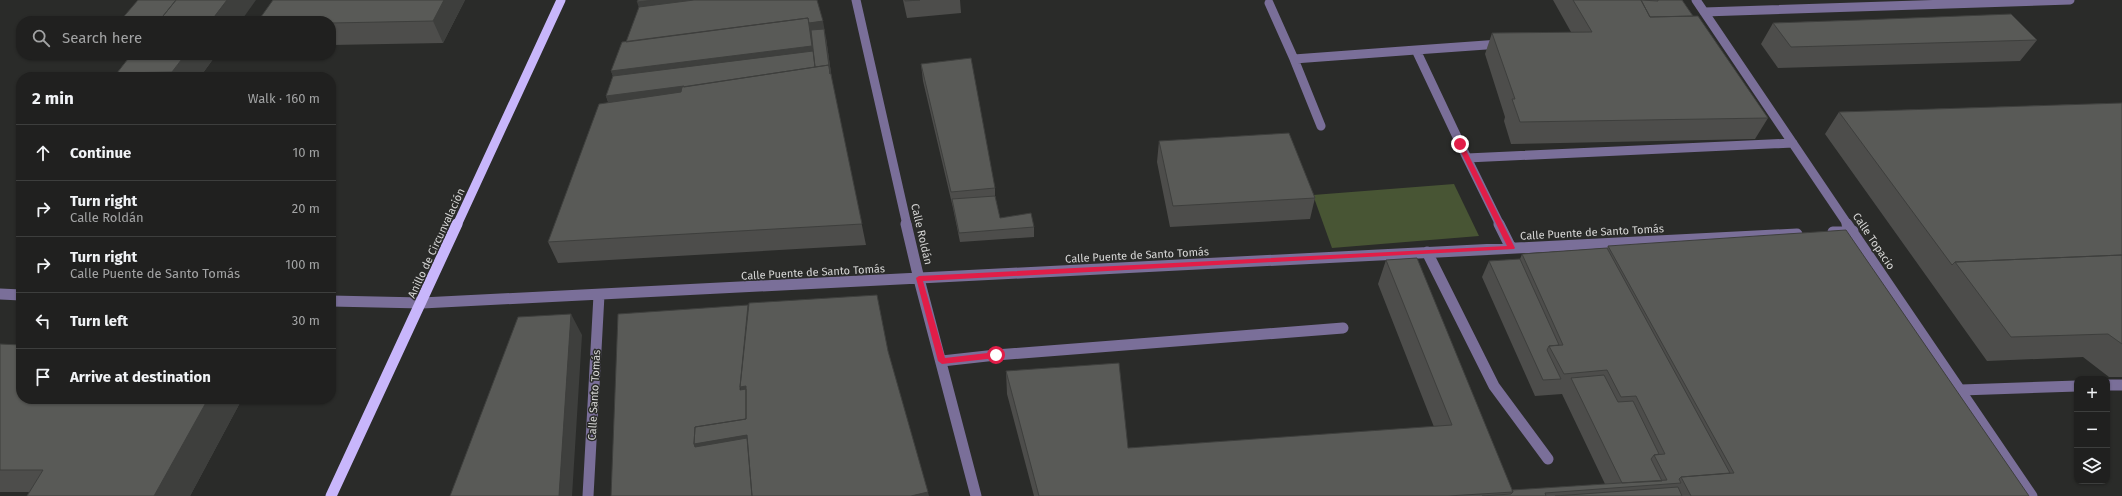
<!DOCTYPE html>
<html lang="en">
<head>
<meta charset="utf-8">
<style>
  :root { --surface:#20201f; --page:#2d2d2c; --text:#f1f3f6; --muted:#a2a3a4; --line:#3d3e3d }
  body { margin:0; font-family:"Fira Sans",sans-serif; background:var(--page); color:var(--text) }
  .controls { position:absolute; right:12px; bottom:12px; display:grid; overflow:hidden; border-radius:8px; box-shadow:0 1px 3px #0004 }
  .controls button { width:36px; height:36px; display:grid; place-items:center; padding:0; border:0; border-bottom:1px solid var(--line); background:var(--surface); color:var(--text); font:20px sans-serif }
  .stop { position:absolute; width:12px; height:12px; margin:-9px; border:3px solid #e11d48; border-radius:50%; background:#fff }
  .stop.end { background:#e11d48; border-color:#fff; box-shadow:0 1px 4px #0008 }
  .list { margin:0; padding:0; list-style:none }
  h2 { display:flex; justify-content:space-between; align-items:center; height:52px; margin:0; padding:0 16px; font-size:17px }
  h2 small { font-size:13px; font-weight:400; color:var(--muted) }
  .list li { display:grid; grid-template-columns:26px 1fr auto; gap:12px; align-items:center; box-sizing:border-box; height:56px; padding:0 16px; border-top:1px solid var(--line) }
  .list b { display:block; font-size:15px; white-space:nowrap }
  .list p { margin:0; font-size:13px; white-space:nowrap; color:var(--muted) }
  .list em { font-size:13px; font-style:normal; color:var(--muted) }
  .icon { flex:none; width:22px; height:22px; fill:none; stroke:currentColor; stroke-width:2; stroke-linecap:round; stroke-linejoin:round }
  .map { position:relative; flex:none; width:2122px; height:496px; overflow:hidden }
  .search { position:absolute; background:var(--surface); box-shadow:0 1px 3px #0004; left:16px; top:16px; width:320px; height:44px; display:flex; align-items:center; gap:10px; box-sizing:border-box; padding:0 14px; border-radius:16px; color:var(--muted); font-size:15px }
  .panel { position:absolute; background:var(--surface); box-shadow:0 1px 3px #0004; left:16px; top:72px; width:320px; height:332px; border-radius:16px }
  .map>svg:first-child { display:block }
</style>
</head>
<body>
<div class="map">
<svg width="2122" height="496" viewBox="0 0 2122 496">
  <rect width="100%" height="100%" fill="#2a2b29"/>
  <!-- green -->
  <path fill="#485534" d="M1454 184 1479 236 1332 248 1313 195Z"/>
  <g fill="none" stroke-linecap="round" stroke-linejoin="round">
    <!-- minor-far1 -->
    <path stroke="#7a6f99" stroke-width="9" d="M856 0 907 225
      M1696 0 1848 225
      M1269 3 1294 59
      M1704 12 2070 0
      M1416 50 1500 44
      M1321 126 1294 59 1416 50 1467 158
      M1500 225 1467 158 1793 143"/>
    <!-- minor -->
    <path stroke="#7a6f99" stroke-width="11" d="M906 224 919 279 976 496
      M1499 224 1511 248
      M1847 224 2032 496
      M1833 232 1853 231
      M1427 252 1494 386 1548 459
      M0 294 21 295
      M331 301 422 303 1797 234
      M942 361 996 355 1343 328
      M2107 385H2122
      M1961 390 2077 386
      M588 496 599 295"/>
    <!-- major-far1 -->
    <path stroke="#c8b6fb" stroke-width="9" d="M457 225 561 0"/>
    <!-- major -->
    <path stroke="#c8b6fb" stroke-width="11" d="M331 496 457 224"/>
  </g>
  <!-- wall -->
  <path fill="#4d4d4b" d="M465 0 443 43 331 45V21Z
    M903 0H960L961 13 907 18Z
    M1553 0H1682L1693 16 1768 118 1755 139 1511 144 1504 121 1505 117 1485 54 1492 33 1571 32Z
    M1860 20 2037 40 2020 61 1778 68 1761 44 1773 23Z
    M826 38 832 80 866 245 558 263 548 242 608 102 606 96 613 76 611 71Z
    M115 55H216L200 77H120L117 73 130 56H117Z
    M921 64 995 188V196L1000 218 1034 227V237L960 242 953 208 923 81Z
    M2122 103V377H2109L2083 357 1987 361 1825 134 1839 112Z
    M1159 141 1315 198 1310 219 1170 227 1157 162Z
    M1608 246 2029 496H1034L1007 394 1006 371 1128 448 1434 427 1378 284 1386 260 1512 490 1605 484 1562 394 1535 396 1482 277 1489 261 1520 259 1522 254 1607 248Z
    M0 344 21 399H242L190 496H27L29 492H0Z"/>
  <!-- shaded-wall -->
  <path fill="#3e3f3d" d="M227 0H256L241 21H211Z
    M444 0H465L443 43 433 21Z
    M654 0H816L644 24 637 2Z
    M823 21 826 38 833 87 612 113 606 96 815 68 619 93 611 71 624 47Z
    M185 55H216L200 77H176L172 72Z
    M749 305 747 407 740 387Z
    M571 314 582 335 572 496H559Z
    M208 399H242L190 496H154Z
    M747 435 755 457 704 467 694 444Z
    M928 492 929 496H911Z"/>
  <!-- building -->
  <path fill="#595a57" stroke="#3e3f3d" d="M138 0H176L159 21H120Z
    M176 0H227L211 21H159Z
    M273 0H444L433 21 331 23V21H258Z
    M638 0H654L637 2Z
    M694 0H817L823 21 809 23 808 18 626 42 639 7Z
    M905 0H920L905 1Z
    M1573 0H1641L1650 17 1698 16 1768 118 1520 122 1512 99H1515L1492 33 1592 32Z
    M1641 0 1658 1V0H1682L1693 16 1650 17Z
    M2011 14 2037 40 1791 47 1773 23 1860 20Z
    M808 18 812 46 611 71 622 42Z
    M824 29 830 74 829 65 815 67 811 30Z
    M813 51 815 67 684 87V86L606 96 613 76Z
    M131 55H185L172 72 117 73Z
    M971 58 995 188 951 192 921 64Z
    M829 65 862 224 548 242 599 104 681 92 682 87Z
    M2122 103V255L1955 262 1952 265 1839 112Z
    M1289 133 1315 198 1173 206 1159 141Z
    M995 196 1000 218 1031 213 1034 227 959 233 952 199Z
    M1846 230 2029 496H1691L1681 477 1734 473 1608 246Z
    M1607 248 1730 473 1681 477 1679 479 1681 483 1545 493 1546 496H1482L1511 494 1513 492 1512 490 1667 480 1654 455 1665 454 1636 396 1621 397 1607 370 1564 374 1549 346 1563 345 1522 254Z
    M2122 255V344L2108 334 2011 337 1955 262Z
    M1417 258 1513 492 1448 496H1039L1006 371 1119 363 1128 448 1452 425 1386 260Z
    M1520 259 1559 345 1549 346 1547 350 1561 379 1543 380 1489 261Z
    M877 295 888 351 928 492 911 496H752L747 435 694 444 695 427 746 419V386L740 387 749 303Z
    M748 305 740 387V390L746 389V419L695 427 694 444 695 447 747 438 752 496H611L618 314Z
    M571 314 559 496H450L518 317Z
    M0 344 21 345V399H208L154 496H27L43 470H0Z
    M1604 375 1618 402 1633 401 1659 454 1654 455 1651 459 1662 481 1622 483 1571 378Z
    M1678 487 1682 496H1555Z"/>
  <!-- route -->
  <path fill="#e11d48" d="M1460 142 1463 144 1515 248 1514 249 923 281 945 358 996 352 999 355 996 358 942 364 938 361 916 278 919 276 1507 246 1457 144Z"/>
  <g text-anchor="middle" stroke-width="3" stroke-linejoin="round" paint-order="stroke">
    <!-- street labels -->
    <g font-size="11" fill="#d6d6d5" stroke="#2a2b29">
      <text transform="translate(1592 232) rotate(-3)" y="4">Calle Puente de Santo Tomás</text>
      <text transform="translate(922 234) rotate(77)" y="4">Calle Roldán</text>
      <text transform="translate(1874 241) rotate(56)" y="4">Calle Topacio</text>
      <text transform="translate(436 243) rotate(-65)" y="4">Anillo de Circunvalación</text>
      <text transform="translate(1137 255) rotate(-3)" y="4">Calle Puente de Santo Tomás</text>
      <text transform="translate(813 272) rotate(-3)" y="4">Calle Puente de Santo Tomás</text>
      <text transform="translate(594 395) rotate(-87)" y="4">Calle Santo Tomás</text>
    </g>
  </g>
</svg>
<div class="controls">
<button>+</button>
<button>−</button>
<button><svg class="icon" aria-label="layers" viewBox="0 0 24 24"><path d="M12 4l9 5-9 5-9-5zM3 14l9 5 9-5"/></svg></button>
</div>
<div class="stop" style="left:996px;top:355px"></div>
<div class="stop end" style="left:1460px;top:144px"></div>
<div class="search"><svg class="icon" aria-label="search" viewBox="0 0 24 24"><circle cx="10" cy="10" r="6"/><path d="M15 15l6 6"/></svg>Search here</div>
<section class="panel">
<h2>2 min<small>Walk · 160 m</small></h2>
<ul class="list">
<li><svg class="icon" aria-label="ahead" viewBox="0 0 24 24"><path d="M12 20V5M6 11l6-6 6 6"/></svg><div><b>Continue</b></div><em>10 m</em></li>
<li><svg class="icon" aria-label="right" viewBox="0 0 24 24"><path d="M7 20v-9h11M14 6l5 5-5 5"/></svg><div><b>Turn right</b><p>Calle Roldán</p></div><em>20 m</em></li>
<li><svg class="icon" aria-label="right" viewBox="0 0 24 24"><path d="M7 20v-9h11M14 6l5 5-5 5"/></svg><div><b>Turn right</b><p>Calle Puente de Santo Tomás</p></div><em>100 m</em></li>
<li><svg class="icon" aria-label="left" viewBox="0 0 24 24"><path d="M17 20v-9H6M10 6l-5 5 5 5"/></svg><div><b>Turn left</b></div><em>30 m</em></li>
<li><svg class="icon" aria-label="arrive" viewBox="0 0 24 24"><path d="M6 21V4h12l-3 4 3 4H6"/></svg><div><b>Arrive at destination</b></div></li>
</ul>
</section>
</div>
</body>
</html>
